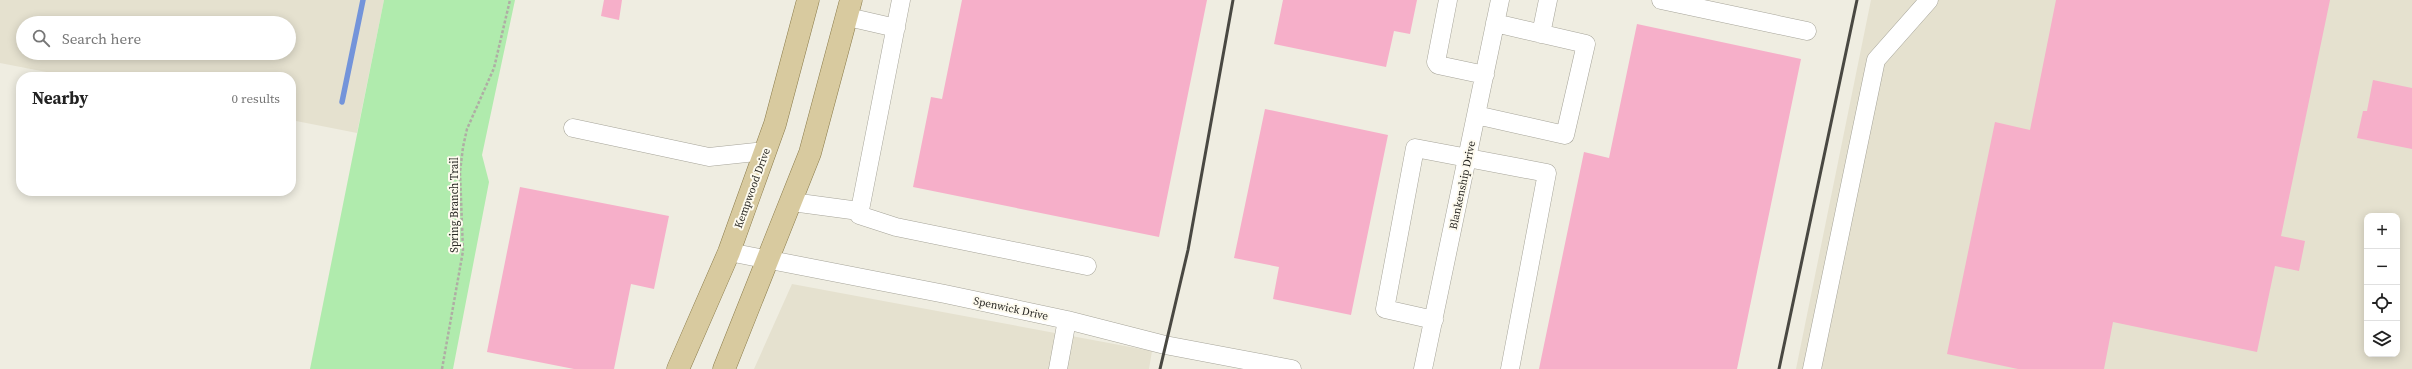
<!DOCTYPE html>
<html lang="en">
<head>
<meta charset="utf-8">
<style>
  :root { --surface:#fff; --page:#f2f2f2; --text:#222; --muted:#767676; --line:#e0e0e0 }
  body { margin:0; font-family:"Source Serif 4",serif; background:var(--page); color:var(--text) }
  .controls { position:absolute; right:12px; bottom:12px; display:grid; overflow:hidden; border-radius:8px; box-shadow:0 2px 10px #0003 }
  .controls button { width:36px; height:36px; display:grid; place-items:center; padding:0; border:0; border-bottom:1px solid var(--line); background:var(--surface); color:var(--text); font:20px sans-serif }
  .list { margin:0; padding:0; list-style:none }
  h2 { display:flex; justify-content:space-between; align-items:center; height:52px; margin:0; padding:0 16px; font-size:17px }
  h2 small { font-size:13px; font-weight:400; color:var(--muted) }
  .icon { flex:none; width:22px; height:22px; fill:none; stroke:currentColor; stroke-width:2; stroke-linecap:round; stroke-linejoin:round }
  .map { position:relative; flex:none; width:2412px; height:369px; overflow:hidden }
  .search { position:absolute; background:var(--surface); box-shadow:0 2px 10px #0003; left:16px; top:16px; width:280px; height:44px; display:flex; align-items:center; gap:10px; box-sizing:border-box; padding:0 14px; border-radius:22px; color:var(--muted); font-size:15px }
  .panel { position:absolute; background:var(--surface); box-shadow:0 2px 10px #0003; left:16px; top:72px; width:280px; height:124px; border-radius:16px }
  .map>svg:first-child { display:block }
</style>
</head>
<body>
<div class="map">
<svg width="2412" height="369" viewBox="0 0 2412 369">
  <rect width="100%" height="100%" fill="#efede1"/>
  <!-- built -->
  <path fill="#e5e1cf" fill-rule="evenodd" d="M0 0H384L357 133 291 120V77H72L0 63ZM23 23H289V53H23Z
    M1871 0H2412V369H1796ZM2367 216H2397V354H2367Z
    M792 284 1152 351 1149 369H754Z"/>
  <!-- green -->
  <path fill="#b0ebad" d="M384 0H515L482 155 489 182 453 369H310Z"/>
  <g fill="none" stroke-linecap="round" stroke-linejoin="round">
    <!-- stream -->
    <path stroke="#7394da" stroke-width="5.5" d="M342 102 363 0"/>
  </g>
  <!-- building -->
  <path fill="#f6afc9" d="M604 0H622L619 20 601 16Z
    M962 0H1207L1159 237 913 187 931 97 942 99Z
    M1283 0H1417L1410 34 1394 31 1386 67 1274 44Z
    M2056 0H2330L2281 236 2305 241 2299 271 2275 266 2257 352 2113 322 2104 369H2018L1947 354 1995 122 2030 130Z
    M1637 24 1801 59 1737 369H1539L1584 152 1609 158Z
    M2373 80 2412 88V149L2357 138 2363 111H2367Z
    M1265 109 1388 135 1351 315 1273 299 1279 267 1234 258Z
    M520 187 669 216 654 289 631 284 614 369H574L487 352Z"/>
  <g fill="none" stroke-linecap="round" stroke-linejoin="round">
    <defs>
      <path id="minor" d="M901 0 859 215 896 227 1087 266
        M1448 0 1436 62 1438 65 1485 75
        M1661 0 1807 31
        M848 17 896 28
        M1541 34 1548 0
        M1476 115 1565 135 1586 44 1495 23
        M573 128 709 157 765 151
        M792 202 859 211
        M729 252 945 294 1067 320 1165 345 1292 369
        M1434 320 1385 309 1415 148 1547 173 1510 369
        M1058 369 1067 320
        M1423 369 1500 0
        M1812 369 1876 60 1929 0"/>
      <path id="major" d="M678 369 729 252 775 124 808 0
        M724 369 810 153 851 0"/>
    </defs>
    <!-- minor casing -->
    <use href="#minor" stroke="#a6a499" stroke-width="19"/>
    <!-- major casing -->
    <use href="#major" stroke="#8a7b4a" stroke-width="23"/>
    <!-- path -->
    <path stroke="#afada4" stroke-width="2.5" stroke-dasharray="3 2" stroke-linecap="butt" d="M442 369 463 251 460 172 463 147 467 129 494 68 510 0"/>
    <!-- minor -->
    <use href="#minor" stroke="#fff" stroke-width="18"/>
    <!-- major -->
    <use href="#major" stroke="#d8ca9f" stroke-width="22"/>
    <!-- rail -->
    <path stroke="#494842" stroke-width="3" d="M1160 369 1188 250 1233 0
      M1779 369 1857 0"/>
  </g>
  <g text-anchor="middle" stroke-width="4" stroke-linejoin="round" paint-order="stroke">
    <!-- street labels -->
    <g font-size="11" fill="#292824" stroke="#fdfaee">
      <text transform="translate(1462 185) rotate(-78)" y="4">Blankenship Drive</text>
      <text transform="translate(752 188) rotate(-70)" y="4">Kempwood Drive</text>
      <text transform="translate(454 205) rotate(-90)" y="4">Spring Branch Trail</text>
      <text transform="translate(1011 308) rotate(12)" y="4">Spenwick Drive</text>
    </g>
  </g>
</svg>
<div class="controls">
<button>+</button>
<button>−</button>
<button><svg class="icon" aria-label="locate" viewBox="0 0 24 24"><circle cx="12" cy="12" r="6"/><path d="M12 2v4M12 18v4M2 12h4M18 12h4"/></svg></button>
<button><svg class="icon" aria-label="layers" viewBox="0 0 24 24"><path d="M12 4l9 5-9 5-9-5zM3 14l9 5 9-5"/></svg></button>
</div>
<div class="search"><svg class="icon" aria-label="search" viewBox="0 0 24 24"><circle cx="10" cy="10" r="6"/><path d="M15 15l6 6"/></svg>Search here</div>
<section class="panel">
<h2>Nearby<small>0 results</small></h2>
<ul class="list">
</ul>
</section>
</div>
</body>
</html>
